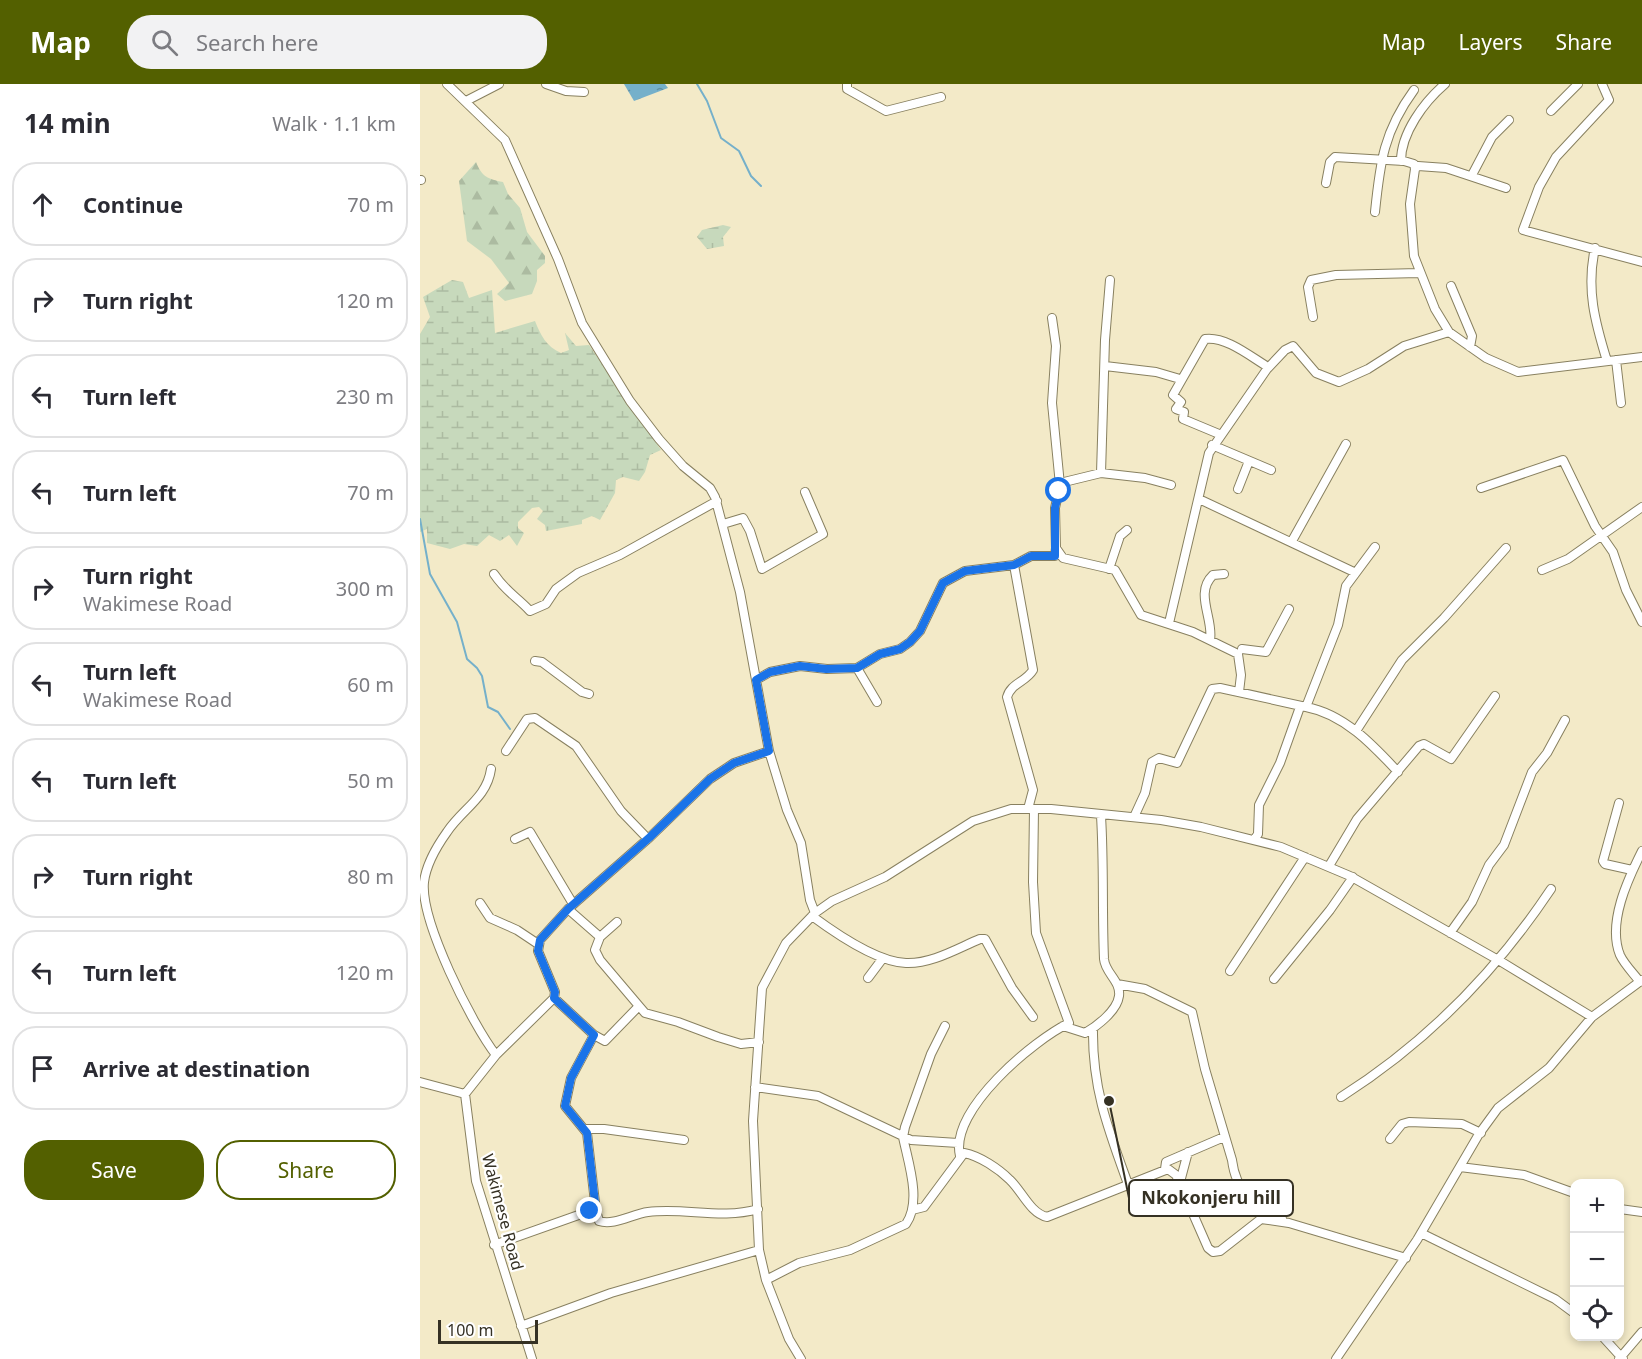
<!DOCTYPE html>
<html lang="en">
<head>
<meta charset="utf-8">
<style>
  :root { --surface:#fff; --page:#f2f2f3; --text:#2b2b33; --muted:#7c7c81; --line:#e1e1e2; --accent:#536000 }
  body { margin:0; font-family:"Noto Sans",sans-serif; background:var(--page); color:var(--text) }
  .controls { position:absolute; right:18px; bottom:18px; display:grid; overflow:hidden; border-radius:12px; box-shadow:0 3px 9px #0003 }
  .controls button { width:54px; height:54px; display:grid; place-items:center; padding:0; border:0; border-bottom:2px solid var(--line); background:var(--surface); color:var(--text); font:30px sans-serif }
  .scale { position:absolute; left:18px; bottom:15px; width:100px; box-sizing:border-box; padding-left:6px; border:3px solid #353124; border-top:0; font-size:16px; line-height:21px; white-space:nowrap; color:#353124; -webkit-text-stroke:4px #fff; paint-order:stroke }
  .stop { position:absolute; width:18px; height:18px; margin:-14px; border:4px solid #1a73e8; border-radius:50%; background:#fff }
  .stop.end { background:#1a73e8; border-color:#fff; box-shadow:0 2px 6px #0008 }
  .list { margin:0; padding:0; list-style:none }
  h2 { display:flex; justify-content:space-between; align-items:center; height:78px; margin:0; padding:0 24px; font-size:26px }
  h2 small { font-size:20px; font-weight:400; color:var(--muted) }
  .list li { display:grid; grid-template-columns:39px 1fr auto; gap:18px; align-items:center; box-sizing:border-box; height:84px; margin:0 12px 12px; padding:0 12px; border:2px solid var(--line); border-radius:24px }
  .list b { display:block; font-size:22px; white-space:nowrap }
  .list p { margin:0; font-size:20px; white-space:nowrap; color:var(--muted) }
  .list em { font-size:20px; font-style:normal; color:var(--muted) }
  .actions { display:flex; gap:12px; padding:18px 24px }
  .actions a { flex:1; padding:14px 0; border:2px solid var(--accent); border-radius:24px; text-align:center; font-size:21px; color:var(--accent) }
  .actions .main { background:var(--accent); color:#fff }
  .icon { flex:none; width:33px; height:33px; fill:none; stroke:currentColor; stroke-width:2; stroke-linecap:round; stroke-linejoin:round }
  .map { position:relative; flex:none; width:1222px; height:1275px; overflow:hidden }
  header { display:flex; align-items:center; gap:36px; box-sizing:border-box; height:84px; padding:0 30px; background:var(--accent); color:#fff }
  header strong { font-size:28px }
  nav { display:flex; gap:33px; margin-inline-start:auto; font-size:21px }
  .search { width:420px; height:54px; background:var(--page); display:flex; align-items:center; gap:15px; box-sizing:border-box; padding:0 21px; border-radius:24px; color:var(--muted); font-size:22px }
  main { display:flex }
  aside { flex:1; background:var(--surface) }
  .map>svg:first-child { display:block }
</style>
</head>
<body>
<header>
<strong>Map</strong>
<div class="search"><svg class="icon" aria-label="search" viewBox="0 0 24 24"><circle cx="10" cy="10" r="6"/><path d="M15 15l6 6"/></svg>Search here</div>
<nav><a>Map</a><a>Layers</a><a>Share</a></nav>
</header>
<main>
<aside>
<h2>14 min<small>Walk · 1.1 km</small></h2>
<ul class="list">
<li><svg class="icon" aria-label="ahead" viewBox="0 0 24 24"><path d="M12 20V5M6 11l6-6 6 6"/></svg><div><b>Continue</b></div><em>70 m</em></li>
<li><svg class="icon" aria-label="right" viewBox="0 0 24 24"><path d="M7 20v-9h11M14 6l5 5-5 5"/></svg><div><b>Turn right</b></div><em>120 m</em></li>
<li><svg class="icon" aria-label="left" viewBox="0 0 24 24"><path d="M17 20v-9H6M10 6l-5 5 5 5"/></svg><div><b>Turn left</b></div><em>230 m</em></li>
<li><svg class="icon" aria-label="left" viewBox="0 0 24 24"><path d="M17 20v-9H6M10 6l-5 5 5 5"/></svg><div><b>Turn left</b></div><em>70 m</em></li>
<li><svg class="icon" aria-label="right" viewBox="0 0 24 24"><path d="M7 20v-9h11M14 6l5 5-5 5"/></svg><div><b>Turn right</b><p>Wakimese Road</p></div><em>300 m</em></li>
<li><svg class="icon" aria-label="left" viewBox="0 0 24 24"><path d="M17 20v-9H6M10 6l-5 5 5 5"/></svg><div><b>Turn left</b><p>Wakimese Road</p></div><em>60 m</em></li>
<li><svg class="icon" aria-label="left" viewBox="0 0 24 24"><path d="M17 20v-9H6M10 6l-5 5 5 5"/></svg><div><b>Turn left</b></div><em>50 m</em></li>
<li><svg class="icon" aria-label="right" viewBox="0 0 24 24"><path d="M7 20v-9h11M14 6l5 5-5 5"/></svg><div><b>Turn right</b></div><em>80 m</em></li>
<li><svg class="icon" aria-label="left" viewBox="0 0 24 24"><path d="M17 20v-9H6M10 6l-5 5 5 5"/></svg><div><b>Turn left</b></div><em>120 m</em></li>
<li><svg class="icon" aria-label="arrive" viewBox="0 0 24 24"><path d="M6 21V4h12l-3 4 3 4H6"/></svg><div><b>Arrive at destination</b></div></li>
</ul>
<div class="actions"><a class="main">Save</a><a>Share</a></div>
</aside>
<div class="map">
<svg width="1222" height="1275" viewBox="0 0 1222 1275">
  <defs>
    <pattern id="forest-firs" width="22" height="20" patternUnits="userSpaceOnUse" patternTransform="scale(1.5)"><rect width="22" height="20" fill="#c7d9bc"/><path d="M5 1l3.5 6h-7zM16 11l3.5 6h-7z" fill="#acbba1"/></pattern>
    <pattern id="wetland-marsh" width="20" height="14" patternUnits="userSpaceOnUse" patternTransform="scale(1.5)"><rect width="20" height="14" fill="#c7d9bc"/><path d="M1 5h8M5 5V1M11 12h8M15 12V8" fill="none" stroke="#acbba1"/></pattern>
    <pattern id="water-ripples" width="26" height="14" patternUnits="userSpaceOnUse" patternTransform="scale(1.5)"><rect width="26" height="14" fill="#75b0ca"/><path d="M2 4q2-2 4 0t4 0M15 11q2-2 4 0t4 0" fill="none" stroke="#6190a4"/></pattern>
  </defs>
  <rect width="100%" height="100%" fill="#f3eac8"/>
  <!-- forest -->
  <path fill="url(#forest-firs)" d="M56 78C62 93 68 95 83 98L88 110 100 124 107 148 125 172V179L117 186V197L112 210 85 217 77 210 89 199 71 175 47 157 39 97Z"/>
  <!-- wetland -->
  <path fill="url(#wetland-marsh)" d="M303 141 311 143 303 153 304 162 287 165 277 153 282 146Z
    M32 196 43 198 49 214 72 206 75 249 115 237C121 252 126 262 141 269L149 266 145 249 156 262 169 261 241 366 230 371 225 388 219 397 203 393 196 396 195 409 180 436 172 432 162 436V440L126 447 125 441 117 435 123 427 119 423 112 424 98 438V444L104 449 97 462 89 451 80 457 69 451 57 462 44 460 30 465 7 459V445L0 448V250L10 233 3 213Z"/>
  <!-- water -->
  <path fill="url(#water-ripples)" d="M204 0H245L248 4 214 17Z"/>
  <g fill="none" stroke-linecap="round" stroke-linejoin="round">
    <!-- stream -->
    <path stroke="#75b0ca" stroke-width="2" d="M277 0 287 17 301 54 319 67 331 92 341 102
      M0 435 10 490 37 538 47 575 57 584 62 592 68 623 78 628 90 645"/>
    <defs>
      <path id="minor" d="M27 0 85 56 138 175 162 239 210 317 239 355 263 382 290 404 295 413 320 508 349 667 367 726 381 759 390 816 395 829
        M126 0 146 7 164 8
        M427 0V5L466 27 521 13
        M1182 0 1189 16 1136 73 1119 103 1103 146 1222 178
        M46 17 79 0
        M1131 27 1158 0
        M981 77C981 49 1004 18 1025 0
        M1052 91 1072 53 1089 36
        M0 96H1
        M906 99 910 78 915 73 984 77 994 80 995 85
        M1086 104 1026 84 998 82 995 85 990 120 994 172 1015 225 1029 248 1066 274 1098 288 1222 273
        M955 128C960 78 964 47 994 6
        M1175 164C1166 205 1175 238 1187 277
        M1031 202 1052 252 1050 263
        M893 233 888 203 891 196 916 191 999 189
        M632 234 636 262 632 319 640 401 635 424 636 464
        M1196 276 1201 319
        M685 282 736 288 760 295
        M799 350 763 335 764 328 756 325 761 318 753 311 785 255C806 252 831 273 848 283
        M792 361 851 386
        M681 389 685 256 690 196
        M640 399 681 389 725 394 751 401
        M1061 404 1143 376 1175 442 1193 468 1206 506 1222 538
        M818 405 829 377
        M779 415 934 488
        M303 440 323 434 330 447 342 485 403 450 385 408
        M872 457 926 360
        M955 463 926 502 918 541 886 623C924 630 953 661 978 688
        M594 481 613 586C606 598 591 599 587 613L613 706 608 725
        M689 485 700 452 707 446
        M1122 486 1148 475 1222 423
        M74 490C86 508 96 512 110 527L126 520 136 505 158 489 200 471 297 417
        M749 539 789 369 847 285 865 266 873 262 896 289 919 298 948 285 984 262 1029 248
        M790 556C794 535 774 509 793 491L804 490
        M822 565 846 568 869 525
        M115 577 122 578 162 608 169 610
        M437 584 457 618
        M336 596 350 588 380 582 407 585 437 584 460 570 480 565 490 558 500 547 523 499 545 487 594 481 611 472H635L636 464 643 474 695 486 721 531 773 548 818 570 821 591 819 608
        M936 647 982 576 1024 534 1086 464
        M86 667 107 635 115 634 156 662 201 727 228 755
        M71 685C67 714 42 725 27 748 17 762 6 782 4 798 0 837 52 940 76 971
        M1199 719 1183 777 1185 780 1212 786
        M714 733 725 709 732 678 739 674 757 679 792 605 800 604 886 623
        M95 755 110 748 153 820
        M834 756 838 750 839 721 860 679 880 623
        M909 782 937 735 999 662 1004 660 1031 675 1075 612
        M60 819 70 834 97 846 118 860
        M148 825 180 853
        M392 832C415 849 457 878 486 879 512 880 538 864 560 855H565L592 904 613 933
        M197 838 180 853 175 866 180 876 219 922
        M1030 849 1052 818 1069 781 1084 761 1112 688 1127 669 1145 636
        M810 887 885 773
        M448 894 463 874
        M854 895 910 826 933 793
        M1220 898C1214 890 1204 880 1200 871 1187 839 1208 795 1222 767
        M697 900 725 905 772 928 785 985 812 1076C816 1109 834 1120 862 1135
        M134 914 174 951 185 957 219 922 225 929 258 938 298 953 321 960 339 958
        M643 942 665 949C677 942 697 927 699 912 701 897 685 889 684 875 682 827 684 780 681 732
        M673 944C672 1004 688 1045 708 1100
        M0 998 45 1010
        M335 1003 398 1012 491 1056 538 1059
        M921 1013C1006 959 1075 889 1131 805
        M166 1045H184L264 1056
        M970 1055 982 1040 989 1038 1042 1040 1061 1049
        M540 1072C529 1026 614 956 649 939L616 849 613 798 614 725
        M1040 1083 1104 1091 1154 1109
        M745 1085 746 1078 804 1053
        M760 1098 768 1068
        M1200 1125 1222 1128
        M492 1126 504 1123 544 1069C560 1072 579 1085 590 1096 602 1107 610 1129 627 1133L748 1085 756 1091 788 1164 793 1168 800 1167 841 1135 869 1139 986 1174
        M176 1127 179 1137C194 1142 212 1130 228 1128 265 1123 301 1136 338 1125
        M1001 1149 1135 1215 1154 1229
        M74 1161 167 1128 176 1127 167 1049 145 1022 151 994 174 951
        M346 1196 379 1179 430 1166 486 1140C502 1117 488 1078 483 1053L485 1043 511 970 525 942
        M101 1242 191 1209 339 1166
        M1182 1252 1203 1275
        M112 1275 56 1097 45 1010 76 971 134 914 135 908 118 867 120 856 148 825 230 753 290 695 314 679 349 667
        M381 1275 369 1255 346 1196 339 1166 333 1037 342 904 366 859 395 829 412 817 465 793 553 737 591 725H631L741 736 781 743 861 763 930 792 1080 877 1172 933
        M916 1275 997 1156 1059 1050 1078 1024 1129 984 1172 933 1222 896
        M1199 1275 1222 1248"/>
    </defs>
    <!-- minor casing -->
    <use href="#minor" stroke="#888060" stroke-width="10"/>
    <!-- minor -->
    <use href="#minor" stroke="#fff" stroke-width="8"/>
  </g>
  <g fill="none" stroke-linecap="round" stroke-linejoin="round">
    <!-- route -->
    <path stroke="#1a73e8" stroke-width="8" d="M170 1127H176L167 1049 145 1022 151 994 174 951 134 914 135 908 118 867 120 856 148 825 230 753 290 695 314 679 349 667 336 596 350 588 380 582 406 585 437 584 460 570 480 565 490 558 500 547 523 499 545 487 594 481 611 472H635V424L639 407"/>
  </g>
  <g text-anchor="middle" stroke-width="4.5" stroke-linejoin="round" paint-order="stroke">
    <!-- street labels -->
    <g font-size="16" fill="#353124" stroke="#fff">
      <text transform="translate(83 1128) rotate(75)" y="6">Wakimese Road</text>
    </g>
  </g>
  <!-- callouts -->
  <path fill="none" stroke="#353124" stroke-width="2" d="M689 1017L709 1114"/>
  <circle fill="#353124" stroke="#fff" stroke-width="2" cx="689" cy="1017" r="6"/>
  <rect fill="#fff" stroke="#353124" stroke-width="2" x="709" y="1096" width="164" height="36" rx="6"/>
  <g font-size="18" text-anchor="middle" font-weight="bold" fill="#353124">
    <text x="791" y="1120">Nkokonjeru hill</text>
  </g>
</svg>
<div class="controls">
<button>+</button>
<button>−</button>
<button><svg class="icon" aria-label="locate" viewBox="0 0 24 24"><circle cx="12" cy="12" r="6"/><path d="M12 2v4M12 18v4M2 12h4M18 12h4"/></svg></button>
</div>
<div class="scale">100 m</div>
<div class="stop" style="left:639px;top:407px"></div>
<div class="stop end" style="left:170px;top:1127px"></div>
</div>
</main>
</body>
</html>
